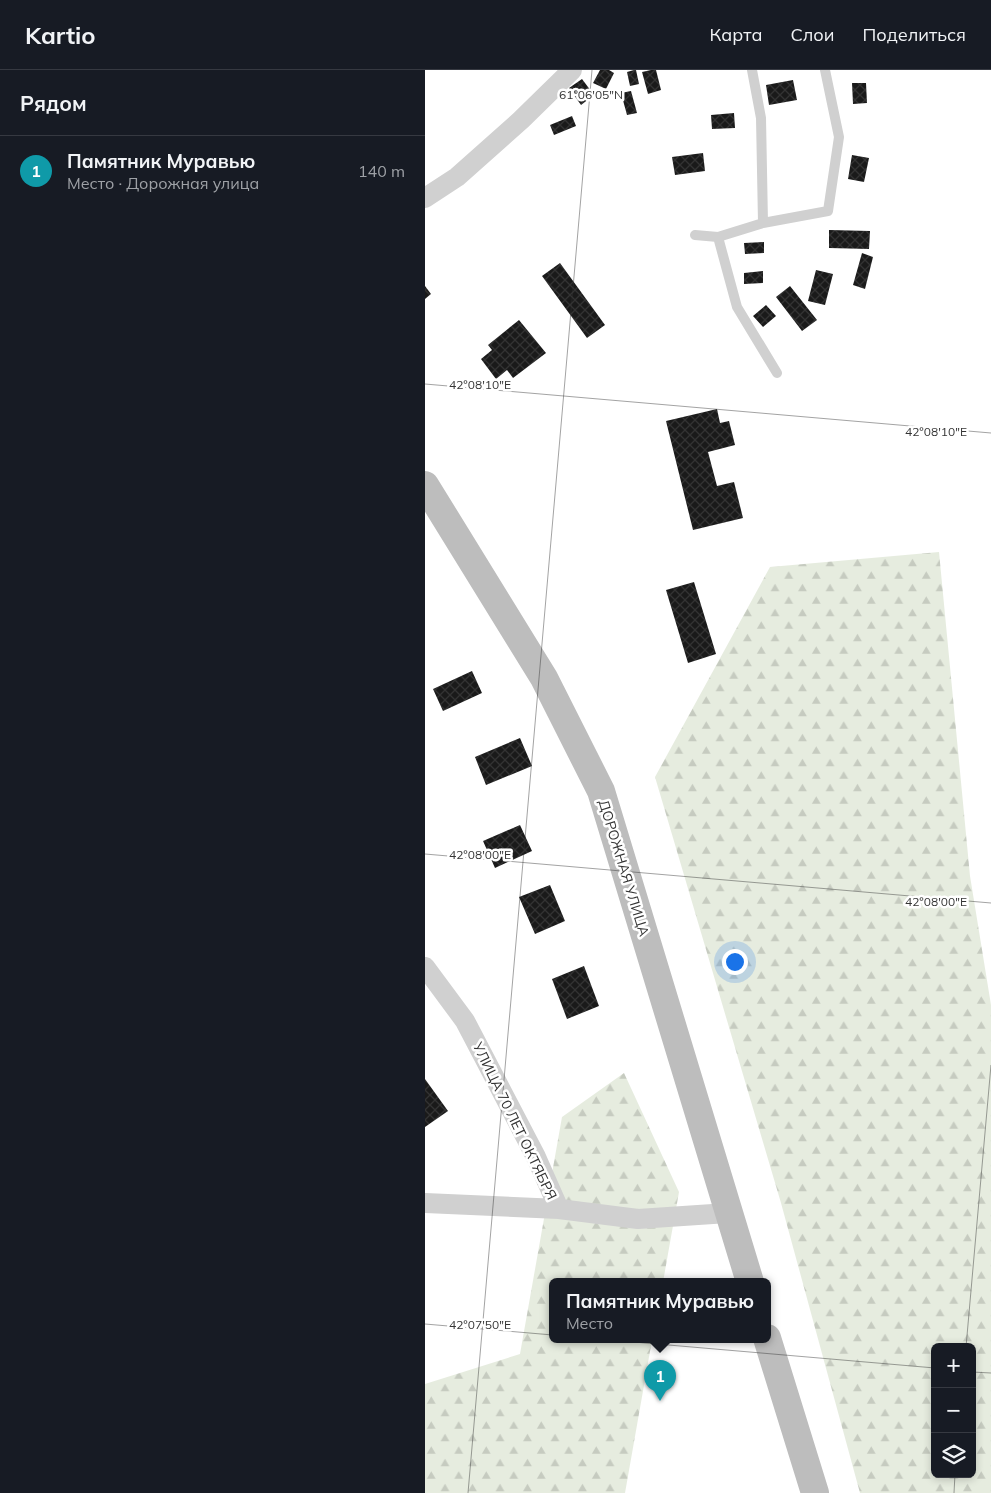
<!DOCTYPE html>
<html lang="ru">
<head>
<meta charset="utf-8">
<style>
  :root { --surface:#171b24; --page:#242831; --text:#f1f3f6; --muted:#9ea1a6; --line:#363941; --accent:#e63946 }
  body { margin:0; font-family:Mulish,sans-serif; background:var(--page); color:var(--text) }
  .controls { position:absolute; right:15px; bottom:15px; display:grid; overflow:hidden; border-radius:8px; box-shadow:0 2px 8px #0003 }
  .controls button { width:45px; height:45px; display:grid; place-items:center; padding:0; border:0; border-bottom:1px solid var(--line); background:var(--surface); color:var(--text); font:25px sans-serif }
  .you { position:absolute; left:309px; top:891px; width:18px; height:18px; margin:-12px; border:4px solid #fff; border-radius:50%; background:#1a73e8; box-shadow:0 0 0 8px #1a73e833 }
  .badge { display:grid; place-items:center; width:32px; height:32px; border-radius:50%; background:var(--accent); color:#fff; font-size:16px; font-weight:700 }
  .pin { position:absolute; translate:-50% -41px; filter:drop-shadow(0 1px 2px #0008) }
  .pin::after { content:''; position:absolute; top:26px; width:18px; height:15px; background:inherit; clip-path:polygon(0 0,100% 0,50% 100%) }
  .popup { position:absolute; left:124px; top:1208px; width:222px; height:65px; box-sizing:border-box; display:grid; place-content:center; border-radius:8px; background:var(--surface); filter:drop-shadow(0 1px 4px #0005); font-size:16px; white-space:nowrap; color:var(--muted) }
  .popup b { font-size:19px; color:var(--text) }
  .popup::after { content:''; position:absolute; left:50%; top:100%; margin-left:-10px; border:10px solid transparent; border-top-color:var(--surface) }
  .list { margin:0; padding:0; list-style:none }
  h2 { display:flex; justify-content:space-between; align-items:center; height:65px; margin:0; padding:0 20px; font-size:21px }
  h2 small { font-size:16px; font-weight:400; color:var(--muted) }
  .list li { display:grid; grid-template-columns:32px 1fr auto; gap:15px; align-items:center; box-sizing:border-box; height:70px; padding:0 20px; border-top:1px solid var(--line) }
  .list b { display:block; font-size:19px; white-space:nowrap }
  .list p { margin:0; font-size:16px; white-space:nowrap; color:var(--muted) }
  .list em { font-size:16px; font-style:normal; color:var(--muted) }
  .icon { flex:none; width:28px; height:28px; fill:none; stroke:currentColor; stroke-width:2; stroke-linecap:round; stroke-linejoin:round }
  .map { position:relative; flex:none; width:566px; height:1423px; overflow:hidden }
  header { display:flex; align-items:center; gap:30px; box-sizing:border-box; height:70px; padding:0 25px; background:var(--surface); border-bottom:1px solid var(--line) }
  header strong { font-size:24px }
  nav { display:flex; gap:28px; margin-inline-start:auto; font-size:18px }
  main { display:flex }
  aside { flex:1; background:var(--surface) }
  .map>svg:first-child { display:block }
</style>
</head>
<body>
<header>
<strong>Kartio</strong>
<nav><a>Карта</a><a>Слои</a><a>Поделиться</a></nav>
</header>
<main>
<aside>
<h2>Рядом<small></small></h2>
<ul class="list">
<li><span class="badge" style="background:#0f9aa8">1</span><div><b>Памятник Муравью</b><p>Место · Дорожная улица</p></div><em>140 m</em></li>
</ul>
</aside>
<div class="map">
<svg width="566" height="1423" viewBox="0 0 566 1423">
  <defs>
    <pattern id="forest-firs" width="22" height="20" patternUnits="userSpaceOnUse" patternTransform="scale(1.25)"><rect width="22" height="20" fill="#e6ecdf"/><path d="M5 1l3.5 6h-7zM16 11l3.5 6h-7z" fill="#c6cbc0"/></pattern>
    <pattern id="building-cross-hatch" width="8" height="8" patternUnits="userSpaceOnUse" patternTransform="scale(1.25)"><rect width="8" height="8" fill="#1a1a1a"/><path d="M0 0l8 8M0 8l8-8" fill="none" stroke="#333"/></pattern>
  </defs>
  <rect width="100%" height="100%" fill="#fff"/>
  <!-- forest -->
  <path fill="url(#forest-firs)" fill-rule="evenodd" d="M514 482 545 806 566 935V1423H435L356 1133 230 707 345 497ZM510 1277H547V1404H510Z
    M199 1003 254 1122 238 1212H128V1270H227L200 1423H0V1314L95 1284 137 1047Z"/>
  <!-- building -->
  <path fill="url(#building-cross-hatch)" d="M175 0H184L189 3 181 19 168 13Z
    M209 0H211L214 14 205 16 202 2Z
    M226 0H231L236 20 223 24 217 2Z
    M157 9 169 25 156 35 144 18Z
    M368 10 372 30 344 35 341 15Z
    M427 13H441L442 33 428 34Z
    M206 21 212 43 202 45 196 23Z
    M309 43 310 58 287 59 286 45Z
    M147 46 151 56 129 65 125 55Z
    M278 83 280 101 250 105 247 87Z
    M427 85 444 88 439 112 423 109Z
    M404 160 445 161 444 179 404 178Z
    M339 172V183L320 184 319 173Z
    M437 183 448 187 440 219 428 215Z
    M135 193 180 255 162 268 117 206Z
    M391 200 408 204 400 235 383 231Z
    M338 201V213L319 214V203Z
    M0 216 6 224 0 229Z
    M365 216 392 250 377 261 351 227Z
    M341 235 351 246 338 257 328 246Z
    M94 250 121 283 88 308 82 300 71 309 56 289 67 280 63 275Z
    M292 339 295 353 304 351 310 375 283 382 292 416 309 412 318 448 268 460 241 351Z
    M269 512 291 584 263 593 241 520Z
    M47 601 57 623 18 641 8 619Z
    M95 668 107 696 61 715 50 687Z
    M95 755 107 781 70 798 58 771Z
    M125 815 140 851 110 864 94 827Z
    M159 896 174 936 142 949 127 909Z
    M0 1009 23 1041 0 1057Z"/>
  <g fill="none" stroke-linecap="round" stroke-linejoin="round">
    <!-- service -->
    <path stroke="#d0d0d0" stroke-width="10" d="M327 0 336 48 338 153
      M270 165 293 167 338 153 403 141 414 67 400 0
      M293 167 312 237 352 303"/>
    <!-- minor -->
    <path stroke="#d0d0d0" stroke-width="20" d="M0 128 32 107 96 50 147 0
      M0 897 40 951 111 1087 134 1139
      M0 1133 134 1139 213 1149 303 1143"/>
    <!-- secondary -->
    <path stroke="#bdbdbd" stroke-width="28" d="M0 415 119 608 176 721 325 1212
      M342 1268 390 1423"/>
  </g>
  <!-- ticks -->
  <path fill="none" stroke="#333" stroke-width="1" stroke-opacity="0.45" d="M0 314 566 363M0 784 566 833M0 1254 510 1298M541 1277 566 995M547 1302 566 1303M43 1423 167 0M529 1423 530 1404"/>
  <g text-anchor="middle" stroke-width="5" stroke-linejoin="round" paint-order="stroke">
    <!-- street labels -->
    <g font-size="14" fill="#333" stroke="#fff">
      <text transform="translate(199 798) rotate(73)" y="5">ДОРОЖНАЯ УЛИЦА</text>
      <text transform="translate(90 1051) rotate(64)" y="5">УЛИЦА 70 ЛЕТ ОКТЯБРЯ</text>
    </g>
  </g>
  <g font-size="12" text-anchor="middle" fill="#333" stroke="#fff" stroke-width="5" stroke-linejoin="round" paint-order="stroke">
    <text x="166" y="29">61°06'05"N</text>
    <text x="55" y="319">42°08'10"E</text>
    <text x="511" y="366">42°08'10"E</text>
    <text x="55" y="789">42°08'00"E</text>
    <text x="511" y="836">42°08'00"E</text>
    <text x="55" y="1259">42°07'50"E</text>
  </g>
</svg>
<div class="controls">
<button>+</button>
<button>−</button>
<button><svg class="icon" aria-label="layers" viewBox="0 0 24 24"><path d="M12 4l9 5-9 5-9-5zM3 14l9 5 9-5"/></svg></button>
</div>
<div class="you"></div>
<div class="pin badge" style="left:235px;top:1331px;background:#0f9aa8">1</div>
<div class="popup"><b>Памятник Муравью</b>Место</div>
</div>
</main>
</body>
</html>
